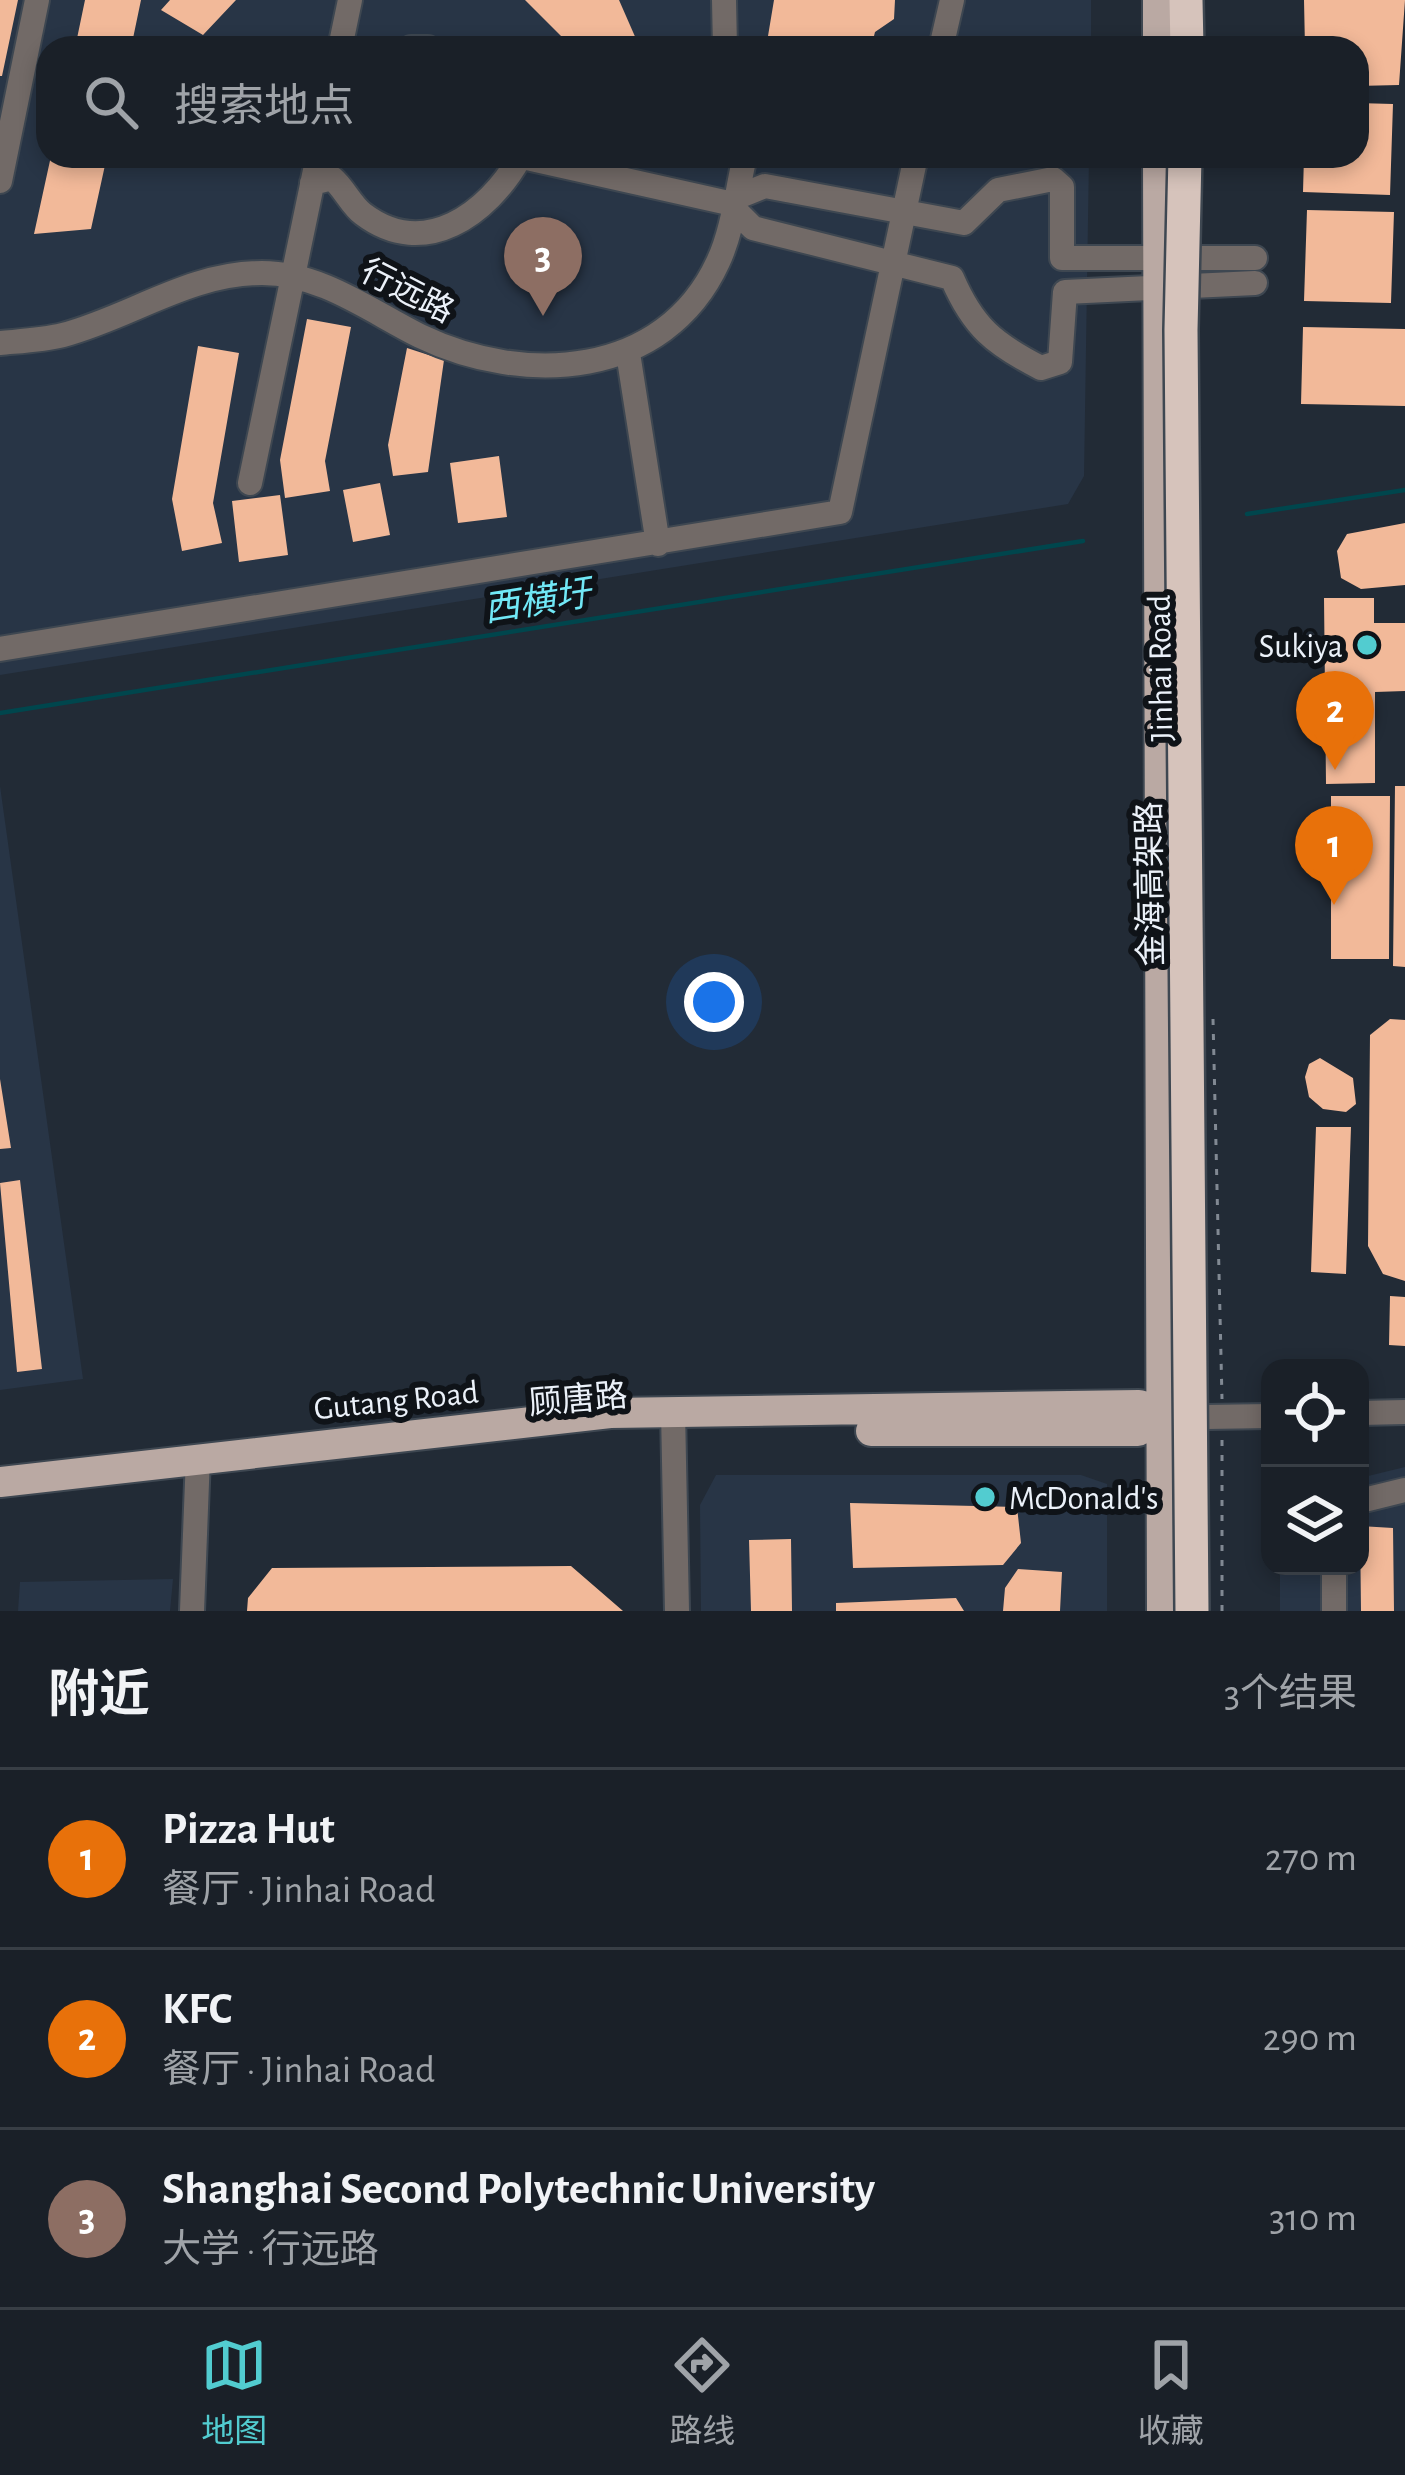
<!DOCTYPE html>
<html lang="zh">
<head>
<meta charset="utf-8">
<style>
  :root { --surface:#1a2028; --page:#272d34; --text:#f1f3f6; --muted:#9fa3a8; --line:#383e45; --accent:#52ccd0 }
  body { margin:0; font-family:"Alegreya Sans","Noto Sans SC",sans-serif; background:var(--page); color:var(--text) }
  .controls { position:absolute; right:36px; bottom:36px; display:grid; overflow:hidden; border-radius:24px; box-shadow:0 6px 18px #0003 }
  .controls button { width:108px; height:108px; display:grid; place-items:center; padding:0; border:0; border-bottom:3px solid var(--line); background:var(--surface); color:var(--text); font:60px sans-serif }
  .you { position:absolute; left:714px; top:1002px; width:42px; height:42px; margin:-30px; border:9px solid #fff; border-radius:50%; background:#1a73e8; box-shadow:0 0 0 18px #1a73e833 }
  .badge { display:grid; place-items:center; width:78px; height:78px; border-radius:50%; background:var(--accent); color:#fff; font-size:39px; font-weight:700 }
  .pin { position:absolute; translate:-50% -99px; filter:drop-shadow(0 3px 6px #0008) }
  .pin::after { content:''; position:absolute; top:63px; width:42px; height:36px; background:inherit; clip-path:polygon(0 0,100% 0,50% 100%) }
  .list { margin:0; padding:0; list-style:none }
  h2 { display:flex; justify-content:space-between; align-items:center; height:156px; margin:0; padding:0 48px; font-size:51px }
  h2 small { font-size:39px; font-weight:400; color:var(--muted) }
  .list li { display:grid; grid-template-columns:78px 1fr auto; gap:36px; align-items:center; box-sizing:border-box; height:180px; padding:0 48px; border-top:3px solid var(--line) }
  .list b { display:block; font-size:45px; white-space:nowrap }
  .list p { margin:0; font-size:39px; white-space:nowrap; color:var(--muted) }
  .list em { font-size:39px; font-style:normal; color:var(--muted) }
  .icon { flex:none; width:66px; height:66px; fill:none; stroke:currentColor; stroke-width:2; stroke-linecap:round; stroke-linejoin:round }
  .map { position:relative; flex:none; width:1405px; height:1611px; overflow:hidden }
  .search { position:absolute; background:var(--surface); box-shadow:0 6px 18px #0003; left:36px; right:36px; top:36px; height:132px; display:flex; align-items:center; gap:30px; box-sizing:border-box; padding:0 42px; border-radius:36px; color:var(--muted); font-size:45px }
  .sheet { height:696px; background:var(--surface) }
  nav { display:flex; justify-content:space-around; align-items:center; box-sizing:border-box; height:168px; border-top:3px solid var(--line); background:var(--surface); font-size:33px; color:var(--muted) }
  nav a { display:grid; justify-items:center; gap:6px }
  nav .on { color:var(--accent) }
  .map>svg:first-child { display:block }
</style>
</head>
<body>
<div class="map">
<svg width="1405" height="1611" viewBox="0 0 1405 1611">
  <rect width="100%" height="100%" fill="#222b36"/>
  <!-- built -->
  <path fill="#283546" d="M0 0H1091V48H48V156H1089L1084 476 1068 504 0 675Z
    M0 786 83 1379 0 1390Z
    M1405 1467V1611H1280V1566H1360V1478Z
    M716 1475H1081L1107 1484V1611H701L700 1505Z
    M173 1579 170 1611H18L20 1582Z"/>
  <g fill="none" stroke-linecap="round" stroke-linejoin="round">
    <!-- stream -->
    <path stroke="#00464d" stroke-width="4.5" d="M1247 514 1405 490
      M0 713 1083 541"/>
  </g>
  <!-- building -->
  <path fill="#f2b999" d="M0 0H18L2 76H0Z
    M85 0H141L131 48H75Z
    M170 0H236L203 35 161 10Z
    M525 0H619L640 48H573Z
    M774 0H895L894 19 875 32 871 48H826L786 39 784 48H766Z
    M1304 0H1405L1399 85 1357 86V48H1305Z
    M1357 103 1393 104 1390 195 1303 192 1304 156H1357Z
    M51 156H107L91 229 34 234Z
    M1307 210 1394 212 1391 303 1304 301Z
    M307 319 351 327 325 461 330 491 285 498 280 460Z
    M1303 327 1405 329V406L1301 404Z
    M198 346 239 353 213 503 222 543 182 551 172 499Z
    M407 348 444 360 428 472 393 476 388 445Z
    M499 456 507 517 458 523 450 463Z
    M380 483 390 535 353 542 343 490Z
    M280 495 288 555 239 562 232 501Z
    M1405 523V585L1361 589 1341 578 1337 551 1347 534Z
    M1324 598H1374V623H1405V691L1375 692V783L1326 784Z
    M1395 786H1405V967L1393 966Z
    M1331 796H1390L1389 959H1331Z
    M1390 1019 1405 1020V1281L1383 1274 1368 1246 1370 1035Z
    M1320 1058 1353 1078 1356 1104 1346 1112 1323 1109 1309 1097 1305 1077 1309 1064Z
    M0 1079 11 1148 0 1149Z
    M1316 1127H1351L1346 1274 1311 1272Z
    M20 1180 42 1369 17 1372 0 1183Z
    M1390 1296 1405 1297V1346L1389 1345Z
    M850 1503 1017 1507 1021 1543 1003 1565 853 1568Z
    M1360 1526 1393 1528 1394 1611H1361Z
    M791 1539 792 1611H751L749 1540Z
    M571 1566 623 1611H247L248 1598 272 1568Z
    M1018 1569 1062 1572 1060 1611H1003L1005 1588Z
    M956 1598 964 1611H836V1603Z"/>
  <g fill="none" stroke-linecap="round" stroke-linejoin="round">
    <defs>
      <path id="minor" d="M724 0 725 48
        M340 48 350 0
        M411 48H428
        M941 48 952 0
        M518 156 733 204
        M0 181 37 0
        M312 183 332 178C344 188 351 205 363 214 425 261 488 213 519 159
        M735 198 765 186 964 223 998 190 1053 179 1062 187V258H1255
        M733 208 753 228 952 278C973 327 994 344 1041 368L1060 362 1065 292 1255 283
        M0 343C21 341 43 340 63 335 131 317 189 273 262 273 321 273 370 311 420 336 524 386 664 379 718 262 733 230 737 190 745 156
        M628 353 658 544
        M250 483 318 156
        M0 649 840 512 916 156
        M673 1411 677 1611
        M1360 1413 1405 1412
        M1206 1417 1270 1416
        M1360 1501 1405 1490
        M1334 1566V1611
        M192 1611 198 1457"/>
      <path id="major" d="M1158 48V0
        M1158 156 1162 1611
        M871 1431H1138L1159 1415
        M0 1482 610 1413 1139 1405 1176 1415"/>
      <path id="highway" d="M1186 0 1187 48"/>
    </defs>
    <!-- minor casing -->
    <use href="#minor" stroke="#3e4751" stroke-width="28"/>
    <!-- major casing -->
    <use href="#major" stroke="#3e4751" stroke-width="34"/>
    <!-- highway casing -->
    <use href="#highway" stroke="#3e4751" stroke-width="38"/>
    <!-- path -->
    <path stroke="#818993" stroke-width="3" stroke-dasharray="6 9" stroke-linecap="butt" d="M1213 1019 1222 1399
      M1222 1611V1439"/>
    <!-- minor -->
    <use href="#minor" stroke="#726a67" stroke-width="24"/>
    <!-- major -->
    <use href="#major" stroke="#baa9a3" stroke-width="30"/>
    <!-- highway -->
    <use href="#highway" stroke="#d6c3bb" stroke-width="33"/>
    <defs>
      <path id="highway-bridge" d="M1185 156 1181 330 1192 1611"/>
    </defs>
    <!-- highway-bridge casing -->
    <use href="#highway-bridge" stroke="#3e4751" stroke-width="38" stroke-linecap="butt"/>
    <!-- highway-bridge -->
    <use href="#highway-bridge" stroke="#d6c3bb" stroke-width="33"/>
  </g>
  <!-- markers -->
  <g fill="#52ccd0" stroke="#0f1318" stroke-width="4.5">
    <circle cx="1367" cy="645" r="12"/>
    <circle cx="985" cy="1497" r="12"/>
  </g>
  <g text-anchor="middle" stroke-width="12" stroke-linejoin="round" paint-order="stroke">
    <!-- street labels -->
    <g font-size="33" fill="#ebf1f9" stroke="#0f1318">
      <text transform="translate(408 290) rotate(27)" y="12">行远路</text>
      <text transform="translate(1159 668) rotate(-91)" y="12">Jinhai Road</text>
      <text transform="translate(1149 884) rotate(-91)" y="12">金海高架路</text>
      <text transform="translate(578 1398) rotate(-5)" y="12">顾唐路</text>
      <text transform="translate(396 1399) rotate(-6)" y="12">Gutang Road</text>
    </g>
    <!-- poi labels -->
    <g font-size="33" fill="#ebf1f9" stroke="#0f1318" text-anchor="end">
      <text x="1343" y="657">Sukiya</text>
      <text x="1009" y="1509" text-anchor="start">McDonald's</text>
    </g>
    <!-- water labels -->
    <g font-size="36" font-style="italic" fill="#71e8f6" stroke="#0f1318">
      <text transform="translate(537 600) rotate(-9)" y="13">西横圩</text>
    </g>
  </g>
</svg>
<div class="controls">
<button><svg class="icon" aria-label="locate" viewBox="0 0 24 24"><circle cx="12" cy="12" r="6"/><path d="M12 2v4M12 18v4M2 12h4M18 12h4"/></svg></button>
<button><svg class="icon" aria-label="layers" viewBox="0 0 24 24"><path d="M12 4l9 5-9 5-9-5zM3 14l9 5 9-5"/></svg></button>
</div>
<div class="you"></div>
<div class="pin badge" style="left:1334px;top:905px;background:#e8710a">1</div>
<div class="pin badge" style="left:1335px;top:770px;background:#e8710a">2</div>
<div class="pin badge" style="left:543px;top:316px;background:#8d6e63">3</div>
<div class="search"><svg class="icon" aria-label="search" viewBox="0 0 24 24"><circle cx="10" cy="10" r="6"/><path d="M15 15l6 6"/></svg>搜索地点</div>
</div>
<section class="sheet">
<h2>附近<small>3个结果</small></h2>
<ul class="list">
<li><span class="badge" style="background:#e8710a">1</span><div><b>Pizza Hut</b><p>餐厅 · Jinhai Road</p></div><em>270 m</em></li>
<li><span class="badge" style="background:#e8710a">2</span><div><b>KFC</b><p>餐厅 · Jinhai Road</p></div><em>290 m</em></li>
<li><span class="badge" style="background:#8d6e63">3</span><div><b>Shanghai Second Polytechnic University</b><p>大学 · 行远路</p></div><em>310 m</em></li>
</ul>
</section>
<nav>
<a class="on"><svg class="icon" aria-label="map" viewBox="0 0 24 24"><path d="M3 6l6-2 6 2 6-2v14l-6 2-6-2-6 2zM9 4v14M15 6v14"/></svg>地图</a>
<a><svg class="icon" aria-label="directions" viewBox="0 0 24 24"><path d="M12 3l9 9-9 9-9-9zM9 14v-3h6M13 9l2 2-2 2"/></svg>路线</a>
<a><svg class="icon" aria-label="saved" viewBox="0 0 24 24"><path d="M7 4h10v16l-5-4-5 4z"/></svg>收藏</a>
</nav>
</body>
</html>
